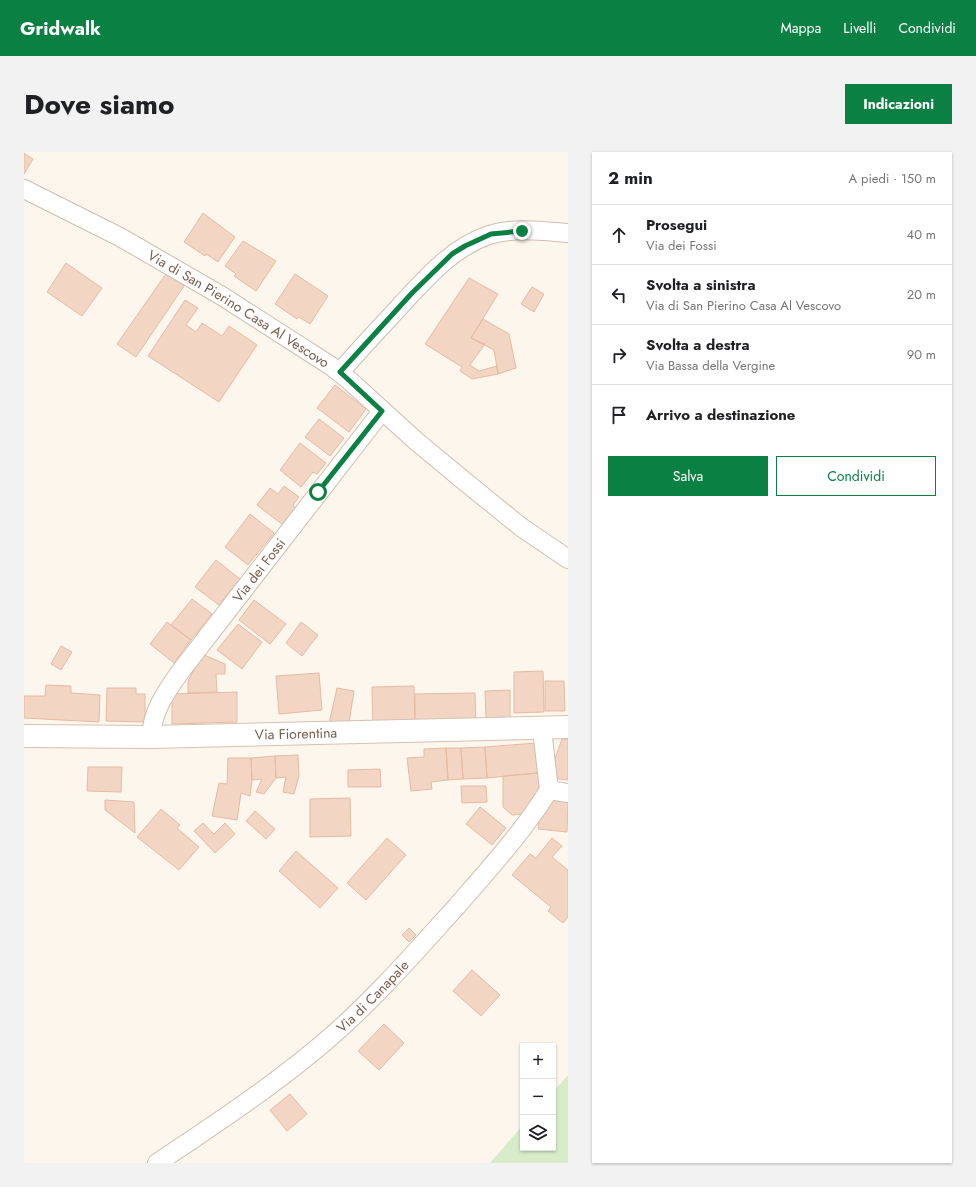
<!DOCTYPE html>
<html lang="it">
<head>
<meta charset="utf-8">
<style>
  :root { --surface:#fff; --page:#f2f2f2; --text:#202124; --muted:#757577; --line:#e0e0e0; --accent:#0b8043 }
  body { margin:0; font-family:Jost,sans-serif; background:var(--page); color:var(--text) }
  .controls { position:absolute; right:12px; bottom:12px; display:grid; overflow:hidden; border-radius:0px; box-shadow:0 1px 3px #0004 }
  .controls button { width:36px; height:36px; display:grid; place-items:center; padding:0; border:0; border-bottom:1px solid var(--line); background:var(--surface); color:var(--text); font:20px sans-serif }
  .stop { position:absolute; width:12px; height:12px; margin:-9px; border:3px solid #0b8043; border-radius:50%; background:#fff }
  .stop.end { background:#0b8043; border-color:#fff; box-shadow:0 1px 4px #0008 }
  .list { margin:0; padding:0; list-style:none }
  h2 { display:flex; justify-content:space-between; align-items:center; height:52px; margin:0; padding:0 16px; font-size:17px }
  h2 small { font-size:13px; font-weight:400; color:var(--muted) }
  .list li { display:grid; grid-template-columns:26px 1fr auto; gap:12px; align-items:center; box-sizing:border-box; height:60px; padding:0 16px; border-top:1px solid var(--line) }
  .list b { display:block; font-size:15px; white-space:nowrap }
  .list p { margin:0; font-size:13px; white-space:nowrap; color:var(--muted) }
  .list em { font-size:13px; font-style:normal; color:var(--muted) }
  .actions { display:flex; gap:8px; padding:12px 16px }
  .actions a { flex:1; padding:9px 0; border:1px solid var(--accent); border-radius:0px; text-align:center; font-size:14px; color:var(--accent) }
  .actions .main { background:var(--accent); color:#fff }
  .icon { flex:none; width:22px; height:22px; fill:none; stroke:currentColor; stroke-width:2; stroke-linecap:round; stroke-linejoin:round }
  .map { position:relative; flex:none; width:544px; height:1011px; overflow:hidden; border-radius:0px }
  header { display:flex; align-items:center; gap:24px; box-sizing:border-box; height:56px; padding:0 20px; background:var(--accent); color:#fff }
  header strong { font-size:19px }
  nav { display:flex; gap:22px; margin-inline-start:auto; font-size:14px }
  .intro { display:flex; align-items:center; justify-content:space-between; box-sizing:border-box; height:96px; padding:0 24px }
  h1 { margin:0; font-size:28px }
  .button { padding:10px 18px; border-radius:0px; background:var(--accent); color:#fff; font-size:14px; font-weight:700 }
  main { display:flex; gap:24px; padding:0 24px }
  aside { flex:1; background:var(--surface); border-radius:0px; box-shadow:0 1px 3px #0004 }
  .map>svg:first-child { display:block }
</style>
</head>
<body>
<header>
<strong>Gridwalk</strong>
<nav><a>Mappa</a><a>Livelli</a><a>Condividi</a></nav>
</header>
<div class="intro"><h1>Dove siamo</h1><a class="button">Indicazioni</a></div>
<main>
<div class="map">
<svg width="544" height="1011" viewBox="0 0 544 1011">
  <rect width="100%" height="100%" fill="#fdf6ec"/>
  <!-- green -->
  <path fill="#d8ecc9" d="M544 923V1011H466L499 973V996H529V940Z"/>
  <!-- building -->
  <path fill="#f3d5c3" stroke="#e6bba3" d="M0 1 9 7 0 22Z
    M179 61 211 85 194 110 182 102 181 104 160 90Z
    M219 89 252 109 232 139 210 124 212 122 201 114Z
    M42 111 78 136 58 164 23 140Z
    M144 119 162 131 112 205 93 192Z
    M271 122 304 144 286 172 275 165 273 167 251 152Z
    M445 126 474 142 447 186 461 192 446 213 455 219 473 214 474 222 448 227 436 219 438 215 401 192Z
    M508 135 520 142 510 160 497 152Z
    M161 148 174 156 162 173 172 180 178 171 198 184 205 174 233 193 195 250 124 204Z
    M459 167 485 182 492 216 474 222 470 198 447 186Z
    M311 233 342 257 325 280 293 256Z
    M295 267 320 286 306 304 281 285Z
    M276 291 302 311 293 322 289 320 277 335 256 318Z
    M260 334 275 345 269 353 272 356 259 373 233 353 246 336 254 342Z
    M226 362 250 381 224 413 201 395Z
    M192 408 216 427 195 453 171 435Z
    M168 447 188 462 167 488 147 473Z
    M230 448 262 472 246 492 215 468Z
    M143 470 167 488 150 511 126 492Z
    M277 470 294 483 278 504 262 491Z
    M214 472 238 490 218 517 193 498Z
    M37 494 48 500 37 518 27 512Z
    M178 502 201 512V522H192L193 540 164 541V529Z
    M519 519 520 560 490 561V520Z
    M295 521 298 558 255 562 252 524Z
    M521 529H540L541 559H521Z
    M22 533 47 534V541L76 543 75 570 0 566V544H21Z
    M390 534 391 574 349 575 348 535Z
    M83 536H112V542H121V570L82 569Z
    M313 536 330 539 324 577 304 576Z
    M486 538V566H462L461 539Z
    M213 540V570L148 572V542Z
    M451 541 452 573 391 574V542Z
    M538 587H544V628L535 627 527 618Z
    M512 591 514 621 463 626 461 595Z
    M461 595 463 626 439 627 437 596Z
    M422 596 424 628 407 630 408 637 387 639 383 606 400 605V597Z
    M422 596H437L439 627 424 628Z
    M274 603 275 624 270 642 259 640 262 625 252 626 251 604Z
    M251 604 252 626 240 642 232 640 238 627 228 628 227 606Z
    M204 606H227L228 628 226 644 217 641 213 668 188 664 195 631 203 632Z
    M64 615H98L97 640 63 639Z
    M356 617 357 635H324V618Z
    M514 621 515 639 500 662 488 663 479 655V624Z
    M437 634H462L463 650 438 651Z
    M326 646 327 684 286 685V647Z
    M534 646 544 647 543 680 514 677 518 657 527 648Z
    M81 648 110 650 111 681 81 658Z
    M456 655 482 676 468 693 442 672Z
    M137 657 156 673 153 676 175 695 155 718 113 685Z
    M231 659 251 677 242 687 222 669Z
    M179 671 190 682 201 671 211 682 191 701 170 679Z
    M363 686 382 703 342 748 323 731Z
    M528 686 538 694 528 705 544 718V765L539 771 524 759 527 755 488 723 506 702 512 706Z
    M272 699 314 736 296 756 255 719Z
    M385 776 392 783 385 790 378 783Z
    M448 818 476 843 457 864 429 839Z
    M360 872 380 891 355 918 334 899Z
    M266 942 283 962 263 979 246 958Z"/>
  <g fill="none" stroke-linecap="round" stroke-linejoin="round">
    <defs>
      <g id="street">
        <path id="s1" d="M0 37 96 85 198 144 307 214 326 229 392 289 439 328 497 375 544 407"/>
        <path d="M316 220C336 197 357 175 378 152 403 125 429 95 465 83 490 75 519 79 544 81"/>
        <path d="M518 577 525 638 544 641"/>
        <path id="s2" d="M127 585C128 559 142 540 156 520L358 259"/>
        <path id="s3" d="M133 1011C193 971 258 928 311 881 355 842 394 797 433 754 465 717 499 680 525 638"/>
      </g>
      <g id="secondary">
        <path id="s4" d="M0 584 127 585 544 575"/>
      </g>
    </defs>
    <!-- street casing -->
    <use href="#street" stroke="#d1beb0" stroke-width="20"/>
    <!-- secondary casing -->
    <use href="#secondary" stroke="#d6c0b0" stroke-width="24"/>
    <!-- street -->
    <use href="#street" stroke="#fff" stroke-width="18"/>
    <!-- secondary -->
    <use href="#secondary" stroke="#fff" stroke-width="22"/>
  </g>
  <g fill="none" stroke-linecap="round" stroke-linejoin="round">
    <!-- route -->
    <path stroke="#0b8043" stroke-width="5" d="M294 340 358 259 316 220 388 141 428 102 441 94 467 82 498 79"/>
  </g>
  <g text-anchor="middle" stroke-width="3.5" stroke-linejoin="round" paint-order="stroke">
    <!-- street labels -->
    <g font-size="14" fill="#7a5c4d" stroke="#fffaf3">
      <text dy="5" stroke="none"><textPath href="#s1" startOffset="246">Via di San Pierino Casa Al Vescovo</textPath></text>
      <text dy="5" stroke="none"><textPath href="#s2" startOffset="201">Via dei Fossi</textPath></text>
      <text dy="5" stroke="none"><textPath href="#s4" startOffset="272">Via Fiorentina</textPath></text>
      <text dy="5" stroke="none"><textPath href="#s3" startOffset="273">Via di Canapale</textPath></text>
    </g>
  </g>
</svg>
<div class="controls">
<button>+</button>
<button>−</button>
<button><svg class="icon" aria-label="layers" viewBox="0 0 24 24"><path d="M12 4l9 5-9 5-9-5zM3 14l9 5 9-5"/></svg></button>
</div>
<div class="stop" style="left:294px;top:340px"></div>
<div class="stop end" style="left:498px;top:79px"></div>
</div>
<aside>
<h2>2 min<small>A piedi · 150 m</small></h2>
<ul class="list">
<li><svg class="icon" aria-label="ahead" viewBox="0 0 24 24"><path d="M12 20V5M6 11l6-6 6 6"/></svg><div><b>Prosegui</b><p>Via dei Fossi</p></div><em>40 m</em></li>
<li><svg class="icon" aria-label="left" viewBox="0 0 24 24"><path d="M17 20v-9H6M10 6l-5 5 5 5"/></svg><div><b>Svolta a sinistra</b><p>Via di San Pierino Casa Al Vescovo</p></div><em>20 m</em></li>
<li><svg class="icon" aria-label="right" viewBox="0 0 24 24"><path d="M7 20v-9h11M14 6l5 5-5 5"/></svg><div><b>Svolta a destra</b><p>Via Bassa della Vergine</p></div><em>90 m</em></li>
<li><svg class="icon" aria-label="arrive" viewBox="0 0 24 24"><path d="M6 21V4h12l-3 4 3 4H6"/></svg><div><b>Arrivo a destinazione</b></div></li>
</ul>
<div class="actions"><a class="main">Salva</a><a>Condividi</a></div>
</aside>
</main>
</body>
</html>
